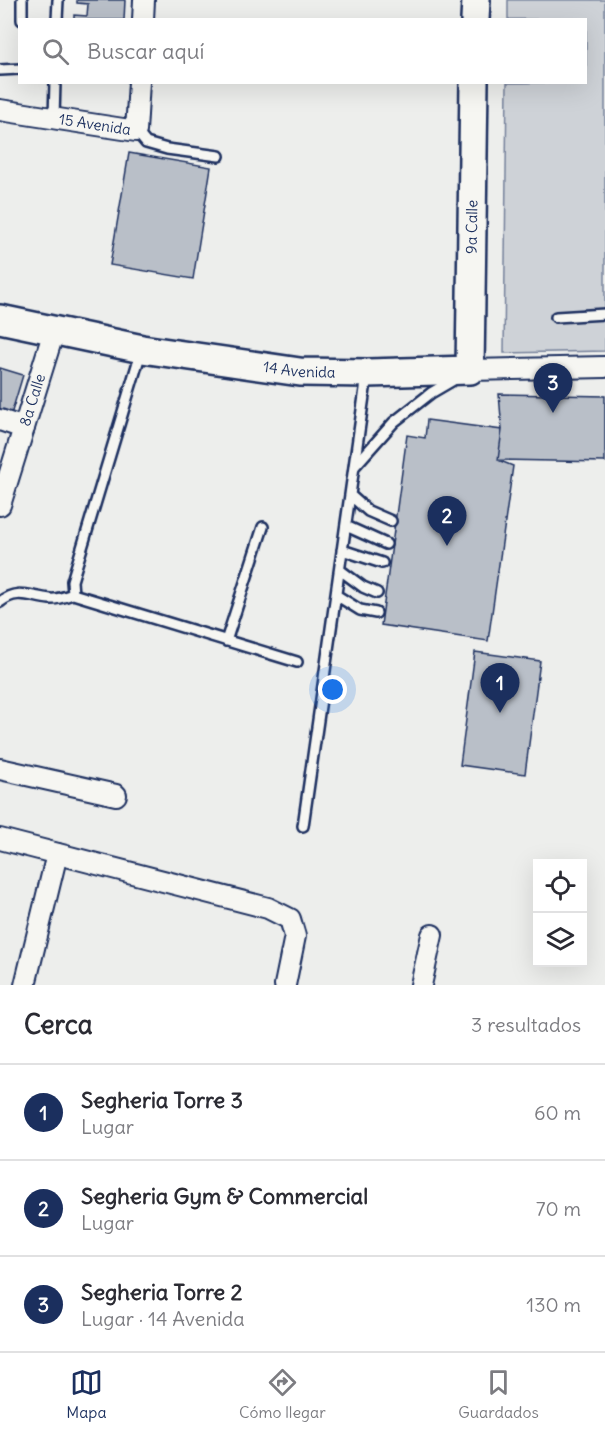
<!DOCTYPE html>
<html lang="es">
<head>
<meta charset="utf-8">
<style>
  :root { --surface:#fff; --page:#f2f2f3; --text:#2b2b33; --muted:#7c7c81; --line:#e1e1e2; --accent:#1b2f5e }
  body { margin:0; font-family:Delius,sans-serif; background:var(--page); color:var(--text) }
  .controls { position:absolute; right:18px; bottom:18px; display:grid; overflow:hidden; border-radius:0px; box-shadow:0 6px 24px #0002 }
  .controls button { width:54px; height:54px; display:grid; place-items:center; padding:0; border:0; border-bottom:2px solid var(--line); background:var(--surface); color:var(--text); font:30px sans-serif }
  .you { position:absolute; left:333px; top:690px; width:21px; height:21px; margin:-15px; border:4px solid #fff; border-radius:50%; background:#1a73e8; box-shadow:0 0 0 9px #1a73e833 }
  .badge { display:grid; place-items:center; width:39px; height:39px; border-radius:50%; background:var(--accent); color:#fff; font-size:20px; font-weight:700 }
  .pin { position:absolute; translate:-50% -50px; filter:drop-shadow(0 2px 3px #0008) }
  .pin::after { content:''; position:absolute; top:32px; width:21px; height:18px; background:inherit; clip-path:polygon(0 0,100% 0,50% 100%) }
  .list { margin:0; padding:0; list-style:none }
  h2 { display:flex; justify-content:space-between; align-items:center; height:78px; margin:0; padding:0 24px; font-size:26px }
  h2 small { font-size:20px; font-weight:400; color:var(--muted) }
  .list li { display:grid; grid-template-columns:39px 1fr auto; gap:18px; align-items:center; box-sizing:border-box; height:96px; padding:0 24px; border-top:2px solid var(--line) }
  .list b { display:block; font-size:22px; white-space:nowrap }
  .list p { margin:0; font-size:20px; white-space:nowrap; color:var(--muted) }
  .list em { font-size:20px; font-style:normal; color:var(--muted) }
  .icon { flex:none; width:33px; height:33px; fill:none; stroke:currentColor; stroke-width:2; stroke-linecap:round; stroke-linejoin:round }
  .map { position:relative; flex:none; width:605px; height:985px; overflow:hidden }
  .search { position:absolute; background:var(--surface); box-shadow:0 6px 24px #0002; left:18px; right:18px; top:18px; height:66px; display:flex; align-items:center; gap:15px; box-sizing:border-box; padding:0 21px; border-radius:0px; color:var(--muted); font-size:22px }
  .sheet { height:366px; background:var(--surface) }
  nav { display:flex; justify-content:space-around; align-items:center; box-sizing:border-box; height:84px; border-top:2px solid var(--line); background:var(--surface); font-size:16px; color:var(--muted) }
  nav a { display:grid; justify-items:center; gap:3px }
  nav .on { color:var(--accent) }
  .map>svg:first-child { display:block }
</style>
</head>
<body>
<div class="map">
<svg width="605" height="985" viewBox="0 0 605 985">
  <rect width="100%" height="100%" fill="#edeeec"/>
  <filter id="ink" filterUnits="userSpaceOnUse"><feTurbulence type="fractalNoise" baseFrequency=".0167" numOctaves="2"/><feDisplacementMap in="SourceGraphic" scale="12" xChannelSelector="R" yChannelSelector="G"/><feConvolveMatrix kernelMatrix="1 2 1 2 8 2 1 2 1" color-interpolation-filters="sRGB"/></filter>
  <g filter="url(#ink)">
    <!-- green -->
    <path fill="#ced2d7" stroke="#74809a" stroke-width="1.5" d="M508 0H605V351L504 353 507 83 586 82V20L508 19Z"/>
    <!-- building -->
    <path fill="#b9bfc8" stroke="#1b2f5e" stroke-width="1.5" d="M77 0H125L124 20H74V15L87 16 88 4 77 3Z
      M129 153 211 167 193 279 110 265Z
      M0 368 23 375 10 418 0 415Z
      M499 394 605 396V462L498 460 502 430Z
      M427 420 502 430 498 460 513 466 488 641 381 625 407 435 425 438Z
      M475 652 540 661 525 774 460 765Z"/>
    <g fill="none" stroke-linecap="round" stroke-linejoin="round">
      <defs>
        <path id="lane" d="M22 20V0
          M57 20 58 0
          M0 70 20 69
          M54 118 55 82
          M136 131 146 143 167 149 219 156
          M556 317 605 314
          M141 352 72 581 73 594 297 662
          M354 467 394 422 431 393 455 379
          M350 495 368 511 391 521
          M346 526 386 544
          M342 550 382 563
          M340 570 363 587 377 593
          M336 595 360 610 376 613
          M0 602C17 588 30 597 50 599 57 600 66 596 73 594
          M226 641 263 527
          M303 826 367 375"/>
        <g id="street">
          <path d="M143 20 144 0"/>
          <path id="s1" d="M0 110 136 131 139 82"/>
          <path d="M470 370 605 367"/>
          <path d="M0 420 24 428"/>
          <path id="s2" d="M0 505 54 331"/>
          <path d="M0 769 116 795"/>
          <path d="M0 839 268 908 290 919 295 936 285 985"/>
          <path d="M25 985 57 854"/>
          <path d="M421 985 432 935"/>
        </g>
        <g id="secondary">
          <path d="M475 20 476 0"/>
          <path id="s3" d="M0 319 142 349 300 372 368 373 470 370 474 82"/>
        </g>
      </defs>
      <!-- lane casing -->
      <use href="#lane" stroke="#1b2f5e" stroke-width="14"/>
      <!-- street casing -->
      <use href="#street" stroke="#1b2f5e" stroke-width="24"/>
      <!-- secondary casing -->
      <use href="#secondary" stroke="#1b2f5e" stroke-width="32"/>
      <!-- lane -->
      <use href="#lane" stroke="#f6f6f2" stroke-width="9"/>
      <!-- street -->
      <use href="#street" stroke="#f6f6f2" stroke-width="20"/>
      <!-- secondary -->
      <use href="#secondary" stroke="#f6f6f2" stroke-width="27"/>
    </g>
  </g>
  <g text-anchor="middle" stroke-width="6" stroke-linejoin="round" paint-order="stroke">
    <!-- street labels -->
    <g font-size="15" fill="#1b2f5e" stroke="#f6f6f2">
      <text dy="5" stroke="none"><textPath href="#s1" startOffset="96">15 Avenida</textPath></text>
      <text dy="5" stroke="none"><textPath href="#s3" startOffset="618">9a Calle</textPath></text>
      <text dy="5" stroke="none"><textPath href="#s3" startOffset="304">14 Avenida</textPath></text>
      <text dy="5" stroke="none"><textPath href="#s2" startOffset="110">8a Calle</textPath></text>
    </g>
  </g>
</svg>
<div class="controls">
<button><svg class="icon" aria-label="locate" viewBox="0 0 24 24"><circle cx="12" cy="12" r="6"/><path d="M12 2v4M12 18v4M2 12h4M18 12h4"/></svg></button>
<button><svg class="icon" aria-label="layers" viewBox="0 0 24 24"><path d="M12 4l9 5-9 5-9-5zM3 14l9 5 9-5"/></svg></button>
</div>
<div class="you"></div>
<div class="pin badge" style="left:500px;top:713px">1</div>
<div class="pin badge" style="left:447px;top:546px">2</div>
<div class="pin badge" style="left:553px;top:413px">3</div>
<div class="search"><svg class="icon" aria-label="search" viewBox="0 0 24 24"><circle cx="10" cy="10" r="6"/><path d="M15 15l6 6"/></svg>Buscar aquí</div>
</div>
<section class="sheet">
<h2>Cerca<small>3 resultados</small></h2>
<ul class="list">
<li><span class="badge">1</span><div><b>Segheria Torre 3</b><p>Lugar</p></div><em>60 m</em></li>
<li><span class="badge">2</span><div><b>Segheria Gym &amp; Commercial</b><p>Lugar</p></div><em>70 m</em></li>
<li><span class="badge">3</span><div><b>Segheria Torre 2</b><p>Lugar · 14 Avenida</p></div><em>130 m</em></li>
</ul>
</section>
<nav>
<a class="on"><svg class="icon" aria-label="map" viewBox="0 0 24 24"><path d="M3 6l6-2 6 2 6-2v14l-6 2-6-2-6 2zM9 4v14M15 6v14"/></svg>Mapa</a>
<a><svg class="icon" aria-label="directions" viewBox="0 0 24 24"><path d="M12 3l9 9-9 9-9-9zM9 14v-3h6M13 9l2 2-2 2"/></svg>Cómo llegar</a>
<a><svg class="icon" aria-label="saved" viewBox="0 0 24 24"><path d="M7 4h10v16l-5-4-5 4z"/></svg>Guardados</a>
</nav>
</body>
</html>
